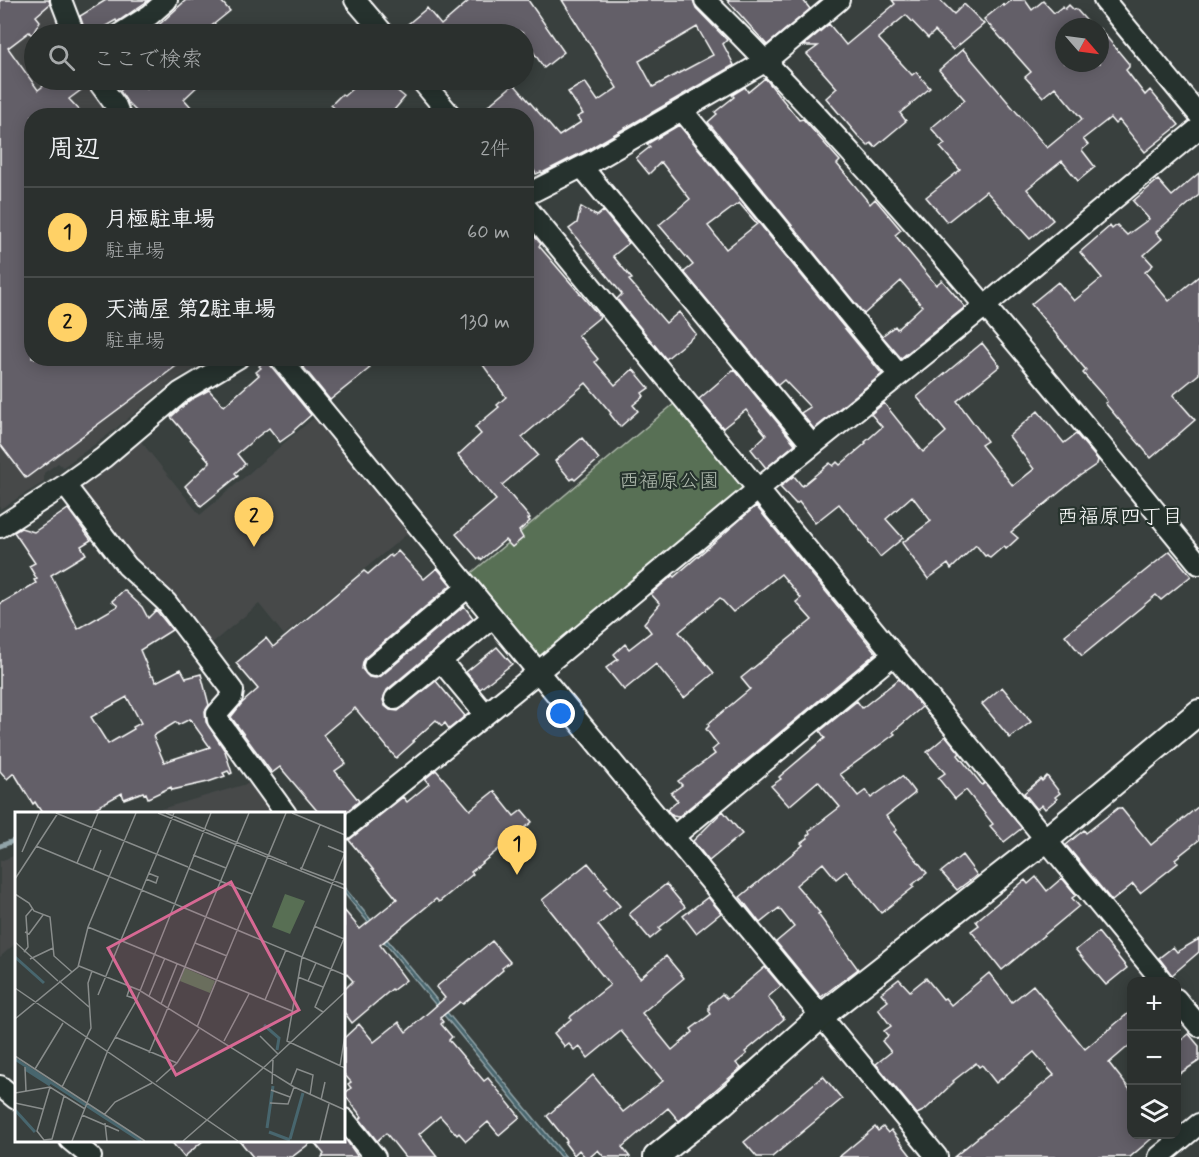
<!DOCTYPE html>
<html lang="ja">
<head>
<meta charset="utf-8">
<style>
  :root { --surface:#2b302e; --page:#333836; --text:#f1f3f6; --muted:#a6a9aa; --line:#474b4a; --accent:#ffd166 }
  body { margin:0; font-family:Mynerve,"Klee One",sans-serif; background:var(--page); color:var(--text) }
  .controls { position:absolute; right:18px; bottom:18px; display:grid; overflow:hidden; border-radius:12px; box-shadow:0 3px 15px #0003 }
  .controls button { width:54px; height:54px; display:grid; place-items:center; padding:0; border:0; border-bottom:2px solid var(--line); background:var(--surface); color:var(--text); font:30px sans-serif }
  .compass { position:absolute; left:1055px; top:18px; width:54px; height:54px; border-radius:50%; background:var(--surface); box-shadow:0 3px 15px #0003; rotate:118deg }
  .you { position:absolute; left:561px; top:714px; width:21px; height:21px; margin:-15px; border:4px solid #fff; border-radius:50%; background:#1a73e8; box-shadow:0 0 0 9px #1a73e833 }
  .badge { display:grid; place-items:center; width:39px; height:39px; border-radius:50%; background:var(--accent); color:#111; font-size:20px; font-weight:700 }
  .pin { position:absolute; translate:-50% -50px; filter:drop-shadow(0 2px 3px #0008) }
  .pin::after { content:''; position:absolute; top:32px; width:21px; height:18px; background:inherit; clip-path:polygon(0 0,100% 0,50% 100%) }
  .list { margin:0; padding:0; list-style:none }
  h2 { display:flex; justify-content:space-between; align-items:center; height:78px; margin:0; padding:0 24px; font-size:26px }
  h2 small { font-size:20px; font-weight:400; color:var(--muted) }
  .list li { display:grid; grid-template-columns:39px 1fr auto; gap:18px; align-items:center; box-sizing:border-box; height:90px; padding:0 24px; border-top:2px solid var(--line) }
  .list b { display:block; font-size:22px; white-space:nowrap }
  .list p { margin:0; font-size:20px; white-space:nowrap; color:var(--muted) }
  .list em { font-size:20px; font-style:normal; color:var(--muted) }
  .icon { flex:none; width:33px; height:33px; fill:none; stroke:currentColor; stroke-width:2; stroke-linecap:round; stroke-linejoin:round }
  .map { position:relative; flex:none; width:1199px; height:1157px; overflow:hidden }
  .search { position:absolute; background:var(--surface); box-shadow:0 3px 15px #0003; left:24px; top:24px; width:510px; height:66px; display:flex; align-items:center; gap:15px; box-sizing:border-box; padding:0 21px; border-radius:33px; color:var(--muted); font-size:22px }
  .panel { position:absolute; background:var(--surface); box-shadow:0 3px 15px #0003; left:24px; top:108px; width:510px; height:258px; border-radius:24px }
  .map>svg:first-child { display:block }
</style>
</head>
<body>
<div class="map">
<svg width="1199" height="1157" viewBox="0 0 1199 1157">
  <rect width="100%" height="100%" fill="#39403e"/>
  <filter id="ink" filterUnits="userSpaceOnUse"><feTurbulence type="fractalNoise" baseFrequency=".0167" numOctaves="2"/><feDisplacementMap in="SourceGraphic" scale="12" xChannelSelector="R" yChannelSelector="G"/><feConvolveMatrix kernelMatrix="1 2 1 2 8 2 1 2 1" color-interpolation-filters="sRGB"/></filter>
  <g filter="url(#ink)">
    <!-- built -->
    <path fill="#46494a" d="M0 0H49L61 34H34V80H79L92 92 109 115 32 116V358L212 359 178 378 109 434 63 467 58 463 44 473V482L0 509Z
      M317 415 412 530 284 635 259 604 206 648 132 565 75 490 139 439 200 515Z
      M250 783 271 810 267 813H147Z
      M16 855V943L0 957V861Z"/>
    <!-- green -->
    <path fill="#586f54" stroke="#acb7aa" stroke-width="1.5" d="M675 403 747 486 541 657 535 656 469 575Z"/>
    <!-- water -->
    <path fill="#48666e" stroke="#91a3a8" stroke-width="1.5" d="M344 887 566 1157H560L344 893Z"/>
    <g fill="none" stroke-linecap="round" stroke-linejoin="round">
      <!-- stream -->
      <path stroke="#91a3a8" stroke-width="5" d="M0 846 16 840"/>
    </g>
    <!-- building -->
    <path fill="#645e67" stroke="#fff" stroke-width="1.5" fill-rule="evenodd" d="M0 0H49L50 4 36 16 40 21 32 35 29 32 8 48 38 90 51 80H73L81 90 69 99 85 116H32V358H187L26 478 0 444Z
      M106 0H149L117 22 116 20 92 34H86L80 16Z
      M186 0H220L230 11 209 28 214 34H149Z
      M470 0H528L564 52 544 68 524 38V34L519 31 513 34H396L427 8 441 25Z
      M562 0H693L696 8 727 40 723 44 734 65 589 149 542 173 541 172 536 174 526 157V116H476L514 84 559 136 581 122 577 117 583 114 568 92 585 82 598 101 617 88ZM697 27 713 55 653 87 639 61Z
      M727 0H803L810 9 767 45Z
      M892 0H940L954 14 964 4 984 24 953 50 935 31 928 38 906 15 878 38 912 75 916 72 930 88 900 113 906 121 875 147 871 143 868 146 858 136 826 98 837 88 807 54 818 46H803L829 24 846 45 895 4Z
      M1012 0H1025L1032 10 1043 1 1054 13 1063 6 1065 9 1069 5 1074 10 1076 9 1092 27H1064V63H1100V29L1129 64V67L1126 70 1145 95 1150 90 1179 125 1145 152 1119 120 1115 124 1110 118 1083 139 1088 145 1082 150 1095 167 1078 181 1062 161 1027 189 1053 220 1030 239 986 191 947 222 926 197 960 170 940 147 945 144 931 128 965 100 939 70 963 49 1047 148 1082 119 1055 87 1043 97 1025 77 1031 72 984 19 1003 4 1004 6Z
      M765 78 799 120 803 119 840 161 837 164 870 204 875 199 901 230 895 235 936 285 942 280 965 307 901 358 882 336 895 326 897 329 922 306 901 281 864 314 708 122 717 114 715 112 734 97 732 95 745 87 748 92Z
      M114 80H139L147 88 156 80H204L184 99 199 116H141L127 102 120 91 122 89Z
      M362 80H403L395 89 405 97 389 116H343L331 105 342 94 344 96Z
      M679 125 882 374 814 429 801 413 810 407 784 380 778 385 684 272 693 265 659 225 690 199 661 162 649 174 636 158 650 147 647 144ZM739 203 757 224 726 249 708 226Z
      M1199 173V195L1156 232 1162 239 1144 255 1153 265 1145 272 1169 301 1199 276V374L1173 395 1195 420 1151 458 1105 403 1107 402 1105 398 1083 373 1086 370 1031 304 1058 282 1074 301 1102 278 1080 252 1110 226 1112 229 1117 225 1127 235 1149 219 1133 201 1158 180 1172 196Z
      M581 207 597 216 603 211 629 243 613 256 632 279 629 280 666 323 679 312 696 334 666 359 617 299 622 294 569 229 577 223Z
      M526 227 541 244 539 246 600 317 578 335 598 359 595 362 615 385 633 369 649 388 642 393 644 396 633 405 638 411 620 427 610 414 611 413 586 383 522 437 538 455 502 485 530 518 528 519 530 521 519 531 523 538 512 547 505 540 481 560 479 558 478 559 456 534 496 500 458 455 481 434 475 427 499 407 497 405 506 397 478 358H526Z
      M982 343 1000 366 957 401 987 441 981 445 1013 486 1034 469 1009 436 1038 411 1064 443 1076 434 1098 460 1097 464 1078 477 1011 532 1018 538 1006 549 1004 546 990 558 987 555 985 556 976 545 951 569 948 564 928 579 902 543 931 521 912 496 886 519 903 538 880 557 868 541 869 540 839 504 815 523 799 502 796 504 780 487 794 476 802 486 830 463 833 466 837 462 840 465 866 443 865 442 882 427 871 414 884 403 923 452 946 432 917 397Z
      M268 358 271 366 311 415 293 431 294 432 280 442 269 428 257 437 237 454 245 464 235 473 238 476 201 506 185 486 210 462 171 417 190 400 209 390 224 406 259 375 256 372 261 368 259 366Z
      M296 358H362L370 368 330 400Z
      M734 369 795 444 766 468 751 449 766 435 746 410 723 428 699 399Z
      M582 438 599 459 575 480 573 478 571 480 555 461Z
      M756 506 876 653 678 817 673 816 667 810 678 801 671 793 682 785 678 781 715 754 712 750 718 745 706 729 709 726 708 724 750 689 741 678 812 620 796 602 801 598 781 574 733 612 720 598 679 632 714 673 684 698 656 664 624 690 606 668 618 659 614 654 625 644 629 649 651 632 644 623 660 604 651 594 673 575 674 577Z
      M68 509 91 540 81 546 86 554 51 575 78 629 118 606 112 601 124 590 142 607 148 618 156 610 172 630 140 650 151 676H153L156 682 181 669 186 678 201 674 209 705 205 711 206 722 225 751 232 773 230 774 228 771 223 773 225 776 208 782 172 790 171 787 148 798 146 793 144 794 143 792 124 799 122 793 95 808 98 813H42L35 802 33 804 14 773 7 779 0 771V604L36 583 34 580 37 579 29 566 35 563 14 532 21 528 34 532ZM127 697 141 723 133 727 134 729 108 744 91 717ZM190 719 210 747 164 762 153 736 176 722 178 725Z
      M398 551 424 579 437 568 451 585 366 657 363 662 362 669 369 677 376 678 381 676 464 606 473 618 387 690 383 700 385 706 390 710 398 711 436 681 465 716 449 729 445 723 442 726 436 720 413 741 414 742 396 758 355 708 323 735 346 763 335 771 359 801 344 814 319 813 280 767 272 773 231 717 242 703 258 689 236 663 266 638 273 647 364 571 368 574 390 555 392 557Z
      M1170 551 1191 576 1161 600 1156 595 1082 656 1065 635Z
      M497 647 512 664 480 689 466 672Z
      M899 679 922 707 893 732 895 734 888 739 840 774 858 796 866 790 871 798 902 776 915 793 886 816 897 830 894 832 927 873 912 885 914 887 881 913 846 871 836 879 823 863 796 885 820 913 818 914 858 969 821 997 776 942 794 927 779 908 760 923 740 897 803 845 801 843 808 838 807 836 810 833 809 831 840 807 818 781 789 806 771 786 781 779 779 777 825 738 820 731 857 701 862 708Z
      M1002 687 1031 722 1010 738 982 704Z
      M946 736 960 753 958 755 982 785 985 783 1022 828 1004 842 990 826 993 824 966 790 955 799 938 778 945 773 927 752Z
      M436 770 470 810 494 791 514 816 522 810 532 822 471 872 473 874 439 902 436 899 380 945 406 980 393 990 392 989 352 1023 344 1012V990L353 981 344 971V910L360 929 397 899 349 840 403 797 407 802 429 784 425 779Z
      M1047 776 1060 793 1055 797 1057 799 1045 809 1042 805 1037 809 1024 793 1041 779 1042 781Z
      M1199 806V840L1175 859 1178 863 1140 893 1133 884 1112 901 1066 845 1084 830 1086 833 1118 808H1121L1151 845Z
      M723 811 742 834 709 861 693 841Z
      M962 855 977 875 957 890 941 872Z
      M588 863 608 887 605 889 620 906 598 925 640 978 666 956 684 978 642 1013 672 1050 693 1032 691 1029 711 1014 709 1011V1005L722 994 727 999 765 967 781 986 768 997 784 1019 745 1052 747 1054 736 1063 741 1068 679 1121 668 1108 622 1147 630 1157H604L598 1150 590 1157H585L579 1150 574 1155 565 1143 567 1141 547 1116 593 1075 623 1112 663 1081 621 1031 588 1058 579 1046 574 1050 569 1044 565 1047 554 1033 571 1019 570 1017 610 985 542 900Z
      M1036 877 1047 891 1062 878 1076 895 1072 898 1079 906 1002 970 971 931 979 925 976 921 1007 895 1025 880 1028 884Z
      M666 884 685 907 659 928 661 930 650 939 629 914Z
      M708 897 721 913 696 933 683 916Z
      M1098 932 1127 968 1106 985 1076 950Z
      M1199 939V952L1172 975 1159 958 1173 947 1177 952Z
      M492 941 510 962 502 968 503 970 463 1004 460 1002 440 1018 443 1022 441 1024 452 1037 449 1040 484 1081 488 1078 520 1117 499 1135 488 1122 466 1141 459 1133 457 1135 440 1116 419 1134 437 1157H405L386 1133 377 1141 360 1119 362 1117 344 1094 351 1088 348 1084 351 1082 344 1074V1038L359 1024 374 1042 399 1022 406 1032 445 998 436 987Z
      M989 973 1012 1002 1033 985 1085 1049 1131 1011V1044L1109 1063 1131 1091V1134H1157L1130 1157H954L1054 1075 1034 1052 996 1083 982 1065 979 1067 976 1063 953 1081 954 1082 925 1110 917 1114 876 1064 891 1052 882 1041 888 1036 884 1031 891 1026 878 1009 888 1001 881 993 899 979 910 991 926 978 943 999 945 998 951 1005Z
      M1189 1034 1199 1046V1061L1176 1076V1044Z
      M823 1076 842 1099 772 1157H757L744 1142Z
      M875 1127 878 1131 883 1127 888 1133 891 1130 912 1157H839Z
      M344 1137 358 1157H322L324 1154 313 1141 292 1157H253L239 1140H335L337 1142 344 1140Z
      M170 1140H204L184 1157Z"/>
    <g fill="none" stroke-linecap="round" stroke-linejoin="round">
      <defs>
        <path id="minor" d="M61 0 74 34
          M355 0 384 34
          M705 0C883 176 1040 371 1199 564
          M1104 0 1199 115
          M120 34 150 15 167 0
          M97 80 116 106 120 116
          M421 80 451 116
          M682 110 899 375
          M582 167 812 445
          M526 195 595 160 766 61 839 0
          M526 207C737 466 952 722 1163 982
          M280 358 937 1157
          M65 485 127 566 166 602 233 691 232 697 217 714 218 720 286 814
          M0 527 65 485 103 458 181 392 238 358
          M441 661 485 714
          M374 666 468 587
          M395 699 493 617
          M344 829 538 672 757 490 985 306 1199 128
          M673 837 893 655
          M1176 999 1199 1026
          M0 1086 16 1099
          M344 1119 375 1157
          M70 1140 91 1157
          M1159 1157 1199 1124"/>
        <path id="tertiary" d="M656 1157 723 1103 820 1017 1047 839 1199 712"/>
      </defs>
      <!-- minor casing -->
      <use href="#minor" stroke="#fff" stroke-width="24"/>
      <!-- tertiary casing -->
      <use href="#tertiary" stroke="#fff" stroke-width="28"/>
      <!-- minor -->
      <use href="#minor" stroke="#26332d" stroke-width="20"/>
      <!-- tertiary -->
      <use href="#tertiary" stroke="#26332d" stroke-width="24"/>
    </g>
  </g>
  <g text-anchor="middle" stroke-width="4.5" stroke-linejoin="round" paint-order="stroke">
    <!-- park labels -->
    <g font-size="20" fill="#b4beb2" stroke="#26332d">
      <text x="669" y="487">西福原公園</text>
    </g>
    <!-- neighbourhood labels -->
    <g font-size="21" fill="#fff" stroke="#26332d">
      <text x="1120" y="523">西福原四丁目</text>
    </g>
  </g>
  <!-- overview -->
  <g transform="translate(15 812)">
    <rect width="330" height="330" fill="#39403e"/>
    <path d="M270 82 290 89 275 122 257 115ZM170 156 200 169 195 181 165 169Z" fill="#586f54"/>
    <path fill="none" stroke="#48666e" stroke-width="3" d="M0 145 29 171M249 213 264 226 262 238M0 247 126 329M10 257 35 273M0 298 20 320M252 316 258 274M254 320 275 328M275 327 288 281"/>
    <path fill="none" stroke="#888c8b" stroke-width="1.5" d="M41 1 173 55M143 1 330 77M151 1 272 51M277 1 330 23M21 34 330 163M313 34 330 41M7 40 24 1M330 41 287 145 272 229 330 256M178 43 211 56M62 51 83 1M173 56 237 82M285 56 330 73M78 58 86 38M286 58 305 13M0 67 43 1M131 67 141 71 143 65 133 61M0 82 14 91 19 99 35 105 39 144 57 160M299 114 329 127M73 115 277 199M10 120 14 122 28 103M0 130 43 169M180 131 212 144M9 140 13 135 11 104 17 97M15 147 38 136M64 154 124 178 279 275 330 298M283 165 308 175M44 169 74 195M293 169 301 151M115 175 112 184 121 187M0 176 192 308M83 183 159 1M134 184 150 146M250 188 271 138M146 192 162 152M308 200 300 195 330 124M0 207 63 155 73 115 121 1M182 215 271 1M245 224 263 242M100 225 162 251M209 229 234 182M134 241 234 1M0 244 130 329M325 254 330 223M10 255 11 279M20 257 48 211M141 270 162 251 184 217M257 272 258 248M276 272 282 257 298 263 295 283M35 275 22 319 29 328 37 327 49 284M47 275 76 216 73 171 77 159M256 278 275 285M0 281 35 275 70 297M306 288 310 270M0 291 28 297M255 291 273 292 279 275M67 303 104 319M89 303 100 290 137 271M192 308 330 180M90 311 92 329M57 329 93 238 121 189 196 1M168 329 192 308 223 329M305 329 314 292"/>
    <path fill="#d76994" fill-opacity="0.15" stroke="#d76994" stroke-width="3" d="M216 70 284 198 161 263 93 136Z"/>
    <rect width="330" height="330" fill="none" stroke="#fff" stroke-width="3"/>
  </g>
</svg>
<div class="controls">
<button>+</button>
<button>−</button>
<button><svg class="icon" aria-label="layers" viewBox="0 0 24 24"><path d="M12 4l9 5-9 5-9-5zM3 14l9 5 9-5"/></svg></button>
</div>
<svg class="compass" viewBox="-18 -18 36 36"><path d="M0-13l5 13h-10z" fill="#e53935"/><path d="M0 13l5-13h-10z" fill="#a6a9aa"/></svg>
<div class="you"></div>
<div class="pin badge" style="left:517px;top:875px">1</div>
<div class="pin badge" style="left:254px;top:547px">2</div>
<div class="search"><svg class="icon" aria-label="search" viewBox="0 0 24 24"><circle cx="10" cy="10" r="6"/><path d="M15 15l6 6"/></svg>ここで検索</div>
<section class="panel">
<h2>周辺<small>2件</small></h2>
<ul class="list">
<li><span class="badge">1</span><div><b>月極駐車場</b><p>駐車場</p></div><em>60 m</em></li>
<li><span class="badge">2</span><div><b>天満屋 第2駐車場</b><p>駐車場</p></div><em>130 m</em></li>
</ul>
</section>
</div>
</body>
</html>
